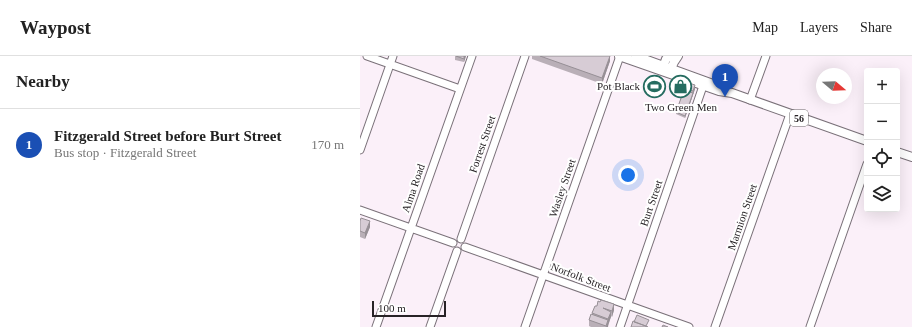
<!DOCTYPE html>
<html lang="en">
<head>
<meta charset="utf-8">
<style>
  :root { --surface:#fff; --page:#f6f6f6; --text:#222; --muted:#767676; --line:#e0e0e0; --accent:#1a73e8 }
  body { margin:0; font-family:Georgia,serif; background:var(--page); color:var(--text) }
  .controls { position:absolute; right:12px; top:12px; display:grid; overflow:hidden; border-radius:4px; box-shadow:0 4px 16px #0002 }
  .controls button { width:36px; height:36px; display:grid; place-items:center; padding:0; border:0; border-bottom:1px solid var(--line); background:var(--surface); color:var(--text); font:20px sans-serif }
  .compass { position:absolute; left:456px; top:12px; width:36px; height:36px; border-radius:50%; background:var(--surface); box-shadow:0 4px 16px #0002; rotate:109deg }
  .scale { position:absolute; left:12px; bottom:10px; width:74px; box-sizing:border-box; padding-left:4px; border:2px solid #272326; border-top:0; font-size:11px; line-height:14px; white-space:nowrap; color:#272326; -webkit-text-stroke:3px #fff; paint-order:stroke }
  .you { position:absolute; left:268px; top:119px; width:14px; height:14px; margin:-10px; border:3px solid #fff; border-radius:50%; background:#1a73e8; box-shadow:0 0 0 6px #1a73e833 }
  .badge { display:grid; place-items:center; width:26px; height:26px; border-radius:50%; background:var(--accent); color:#fff; font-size:13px; font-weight:700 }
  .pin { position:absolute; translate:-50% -33px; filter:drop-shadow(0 1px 2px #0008) }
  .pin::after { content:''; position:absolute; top:21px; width:14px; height:12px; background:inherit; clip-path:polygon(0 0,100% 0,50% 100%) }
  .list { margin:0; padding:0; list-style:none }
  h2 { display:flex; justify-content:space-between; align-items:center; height:52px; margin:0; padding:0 16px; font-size:17px }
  h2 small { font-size:13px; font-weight:400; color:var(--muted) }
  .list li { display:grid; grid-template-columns:26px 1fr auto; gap:12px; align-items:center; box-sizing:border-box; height:72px; padding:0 16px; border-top:1px solid var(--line) }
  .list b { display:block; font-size:15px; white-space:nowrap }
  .list p { margin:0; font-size:13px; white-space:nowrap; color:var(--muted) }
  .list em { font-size:13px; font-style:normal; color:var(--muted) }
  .icon { flex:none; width:22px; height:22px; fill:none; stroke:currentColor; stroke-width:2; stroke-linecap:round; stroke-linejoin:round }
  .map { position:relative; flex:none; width:552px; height:271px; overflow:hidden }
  header { display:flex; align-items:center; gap:24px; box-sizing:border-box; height:56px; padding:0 20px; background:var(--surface); border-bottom:1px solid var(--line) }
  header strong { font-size:19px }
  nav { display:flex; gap:22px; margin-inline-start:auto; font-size:14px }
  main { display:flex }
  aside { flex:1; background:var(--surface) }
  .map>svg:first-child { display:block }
</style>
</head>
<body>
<header>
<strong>Waypost</strong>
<nav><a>Map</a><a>Layers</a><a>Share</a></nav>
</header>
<main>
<aside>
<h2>Nearby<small></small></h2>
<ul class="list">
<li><span class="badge" style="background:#1a4fb4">1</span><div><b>Fitzgerald Street before Burt Street</b><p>Bus stop · Fitzgerald Street</p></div><em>170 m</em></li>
</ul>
</aside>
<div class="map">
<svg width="552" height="271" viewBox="0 0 552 271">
  <rect width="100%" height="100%" fill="#fbf0f9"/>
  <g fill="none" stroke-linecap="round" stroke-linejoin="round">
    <defs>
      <path id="minor" d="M7 0 100 33
        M390 44 406 0
        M0 94 33 0
        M0 154 93 187
        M101 183 165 0
        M105 191 329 271
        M16 271 112 0
        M70 271 97 195
        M165 271 260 0
        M260 271 343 30
        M355 271 430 58
        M450 271 507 108"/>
      <path id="major" d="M259 0 359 35 372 37 507 85
        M276 0 364 32
        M302 14 306 3 310 0
        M309 17 314 6 318 0
        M537 96 552 101"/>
    </defs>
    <!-- minor casing -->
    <use href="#minor" stroke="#7a7179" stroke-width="9"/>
    <!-- major casing -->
    <use href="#major" stroke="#7a7179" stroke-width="10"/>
    <!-- minor -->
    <use href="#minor" stroke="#fff" stroke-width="7"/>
    <!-- major -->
    <use href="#major" stroke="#fff" stroke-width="8"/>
  </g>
  <!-- wall -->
  <path fill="#b9afb7" d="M95 0H106L104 6 95 4Z
    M172 0H250V5L242 28 172 3Z
    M324 32 335 33 325 62 316 58V56L324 34Z
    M0 160V165L10 171 5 183 0 181Z
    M235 250 254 254 252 261 251 260 248 271H231L229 270V264L232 259V257Z"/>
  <!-- shaded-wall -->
  <path fill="#968f95" d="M104 0H106L104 6Z
    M250 0V5L242 28V22Z
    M335 29V33L333 39V35Z
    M333 37V39L325 62V60Z
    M10 165V171L5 183V177Z
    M254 248V254L252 261V255Z
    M251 256V261L248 269V263Z
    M248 264V271H246Z"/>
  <!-- building -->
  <path fill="#d7ccd5" stroke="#968f95" d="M96 0H104V3Z
    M180 0H250L242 22Z
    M326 26 335 29 333 35 324 32Z
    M324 34 333 37 325 60 316 56Z
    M1 162 10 165 5 177 0 175V165Z
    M241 244 254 248 252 255 243 252 251 256 248 263 232 257 235 250H237L238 245 240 246Z
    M231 258 248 264 246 270 229 264Z
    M277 259 289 264 286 270 274 266Z
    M273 265 288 271H271Z
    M303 269 308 271H302Z"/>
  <!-- icons -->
  <defs>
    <symbol id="stadium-ring" viewBox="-11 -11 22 22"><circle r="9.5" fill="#fff" stroke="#256c60" stroke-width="1.5"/><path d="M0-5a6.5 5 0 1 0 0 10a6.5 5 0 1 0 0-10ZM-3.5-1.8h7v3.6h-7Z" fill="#256c60"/></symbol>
    <symbol id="shop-ring" viewBox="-11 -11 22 22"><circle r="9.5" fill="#fff" stroke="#256c60" stroke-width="1.5"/><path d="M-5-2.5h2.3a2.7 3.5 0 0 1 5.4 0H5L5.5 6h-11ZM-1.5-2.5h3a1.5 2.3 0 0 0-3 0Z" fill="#256c60"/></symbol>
  </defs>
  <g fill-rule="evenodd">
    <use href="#stadium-ring" x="282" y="18" width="25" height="25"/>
    <use href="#shop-ring" x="308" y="18" width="25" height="25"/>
  </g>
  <g text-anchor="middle" stroke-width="4" stroke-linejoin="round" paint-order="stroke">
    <!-- shield labels -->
    <rect fill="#fff" stroke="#686567" stroke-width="1" x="430" y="54" width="18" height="16" rx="3"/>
    <g font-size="10" font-weight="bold" fill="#272326">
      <text x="439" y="66">56</text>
    </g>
    <!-- poi labels -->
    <g font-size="11" fill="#272326" stroke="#fff" text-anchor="end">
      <text x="280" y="34">Pot Black</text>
      <text x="321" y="55" text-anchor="middle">Two Green Men</text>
    </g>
    <!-- street labels -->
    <g font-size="11" fill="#272326" stroke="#fff">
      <text transform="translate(122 88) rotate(-71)" y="4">Forrest Street</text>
      <text transform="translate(53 132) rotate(-71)" y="4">Alma Road</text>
      <text transform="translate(202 132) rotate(-71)" y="4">Wasley Street</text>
      <text transform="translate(291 147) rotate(-71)" y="4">Burt Street</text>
      <text transform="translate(382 161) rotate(-71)" y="4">Marmion Street</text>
      <text transform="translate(221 221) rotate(21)" y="4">Norfolk Street</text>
    </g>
  </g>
</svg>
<div class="controls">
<button>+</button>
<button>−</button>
<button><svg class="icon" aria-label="locate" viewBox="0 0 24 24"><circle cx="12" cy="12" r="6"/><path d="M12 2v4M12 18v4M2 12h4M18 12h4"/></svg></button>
<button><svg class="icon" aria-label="layers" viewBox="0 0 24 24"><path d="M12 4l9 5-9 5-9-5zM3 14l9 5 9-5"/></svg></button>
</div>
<svg class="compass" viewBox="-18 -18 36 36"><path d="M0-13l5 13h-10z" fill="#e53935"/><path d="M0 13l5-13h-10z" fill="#767676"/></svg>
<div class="scale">100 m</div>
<div class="you"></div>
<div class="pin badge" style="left:365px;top:41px;background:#1a4fb4">1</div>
</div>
</main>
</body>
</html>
